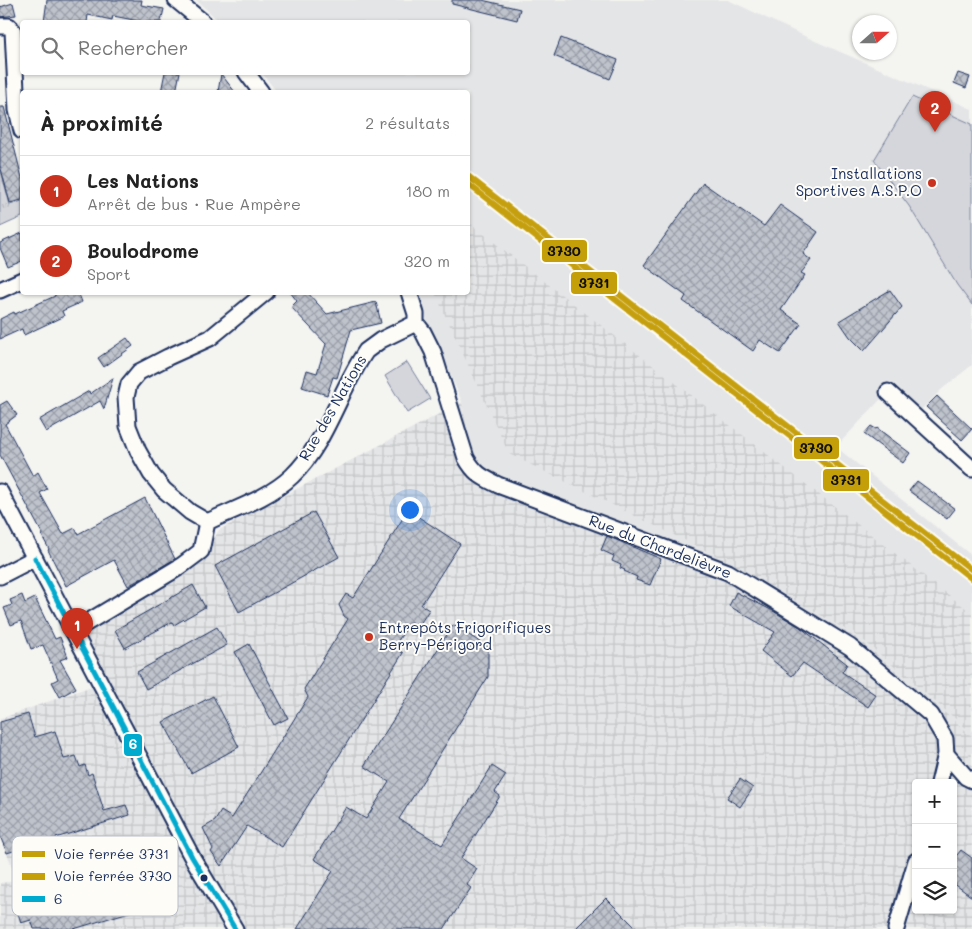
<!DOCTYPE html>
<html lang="fr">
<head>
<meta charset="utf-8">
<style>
  :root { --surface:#fff; --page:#f2f2f2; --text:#222; --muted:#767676; --line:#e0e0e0; --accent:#c8321e }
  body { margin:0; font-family:Mali,sans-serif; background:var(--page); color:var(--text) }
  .controls { position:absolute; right:15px; bottom:15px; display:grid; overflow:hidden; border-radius:5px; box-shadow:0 1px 4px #0004 }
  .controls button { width:45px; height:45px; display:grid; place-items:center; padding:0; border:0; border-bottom:1px solid var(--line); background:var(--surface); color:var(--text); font:25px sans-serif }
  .compass { position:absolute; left:852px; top:15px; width:45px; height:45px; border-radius:50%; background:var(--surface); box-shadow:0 1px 4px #0004; rotate:69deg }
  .you { position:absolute; left:409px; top:509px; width:18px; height:18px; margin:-12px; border:4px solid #fff; border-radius:50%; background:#1a73e8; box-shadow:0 0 0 8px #1a73e833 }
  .badge { display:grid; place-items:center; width:32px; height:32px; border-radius:50%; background:var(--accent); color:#fff; font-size:16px; font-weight:700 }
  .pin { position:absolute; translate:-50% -41px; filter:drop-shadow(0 1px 2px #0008) }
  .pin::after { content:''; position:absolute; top:26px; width:18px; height:15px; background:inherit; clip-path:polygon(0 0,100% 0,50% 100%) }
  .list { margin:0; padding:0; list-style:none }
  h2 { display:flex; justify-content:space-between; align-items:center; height:65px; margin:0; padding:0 20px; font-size:21px }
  h2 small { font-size:16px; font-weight:400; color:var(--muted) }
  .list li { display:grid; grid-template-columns:32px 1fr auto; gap:15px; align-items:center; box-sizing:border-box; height:70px; padding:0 20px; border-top:1px solid var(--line) }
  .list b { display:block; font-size:19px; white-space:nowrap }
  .list p { margin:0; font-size:16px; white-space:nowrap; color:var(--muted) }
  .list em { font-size:16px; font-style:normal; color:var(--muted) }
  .icon { flex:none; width:28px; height:28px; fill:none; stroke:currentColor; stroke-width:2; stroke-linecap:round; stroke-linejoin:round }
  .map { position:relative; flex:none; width:972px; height:929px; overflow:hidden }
  .search { position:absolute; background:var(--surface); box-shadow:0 1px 4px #0004; left:20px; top:20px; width:450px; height:55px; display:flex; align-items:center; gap:12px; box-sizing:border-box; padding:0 18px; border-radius:5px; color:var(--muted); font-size:19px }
  .panel { position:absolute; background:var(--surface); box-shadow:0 1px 4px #0004; left:20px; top:90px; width:450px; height:205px; border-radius:5px }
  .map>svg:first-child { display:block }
</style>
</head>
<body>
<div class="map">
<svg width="972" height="929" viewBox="0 0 972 929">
  <defs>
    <pattern id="industrial-grid" width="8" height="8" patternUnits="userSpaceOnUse" patternTransform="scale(1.25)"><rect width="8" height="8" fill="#e4e5e6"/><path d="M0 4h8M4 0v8" fill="none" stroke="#c3c5c8"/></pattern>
    <pattern id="grass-tufts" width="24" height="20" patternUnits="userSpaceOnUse" patternTransform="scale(1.25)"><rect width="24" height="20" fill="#d4d6db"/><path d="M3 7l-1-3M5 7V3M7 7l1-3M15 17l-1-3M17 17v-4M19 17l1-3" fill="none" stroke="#b5b8be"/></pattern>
    <pattern id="building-cross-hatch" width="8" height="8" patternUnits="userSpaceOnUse" patternTransform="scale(1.25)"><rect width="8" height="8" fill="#bfc3cc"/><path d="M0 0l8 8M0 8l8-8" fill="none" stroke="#9a9fa9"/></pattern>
  </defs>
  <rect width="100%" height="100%" fill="#f4f4f1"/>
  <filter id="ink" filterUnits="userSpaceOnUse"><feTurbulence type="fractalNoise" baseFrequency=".02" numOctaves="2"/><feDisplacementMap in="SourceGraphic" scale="10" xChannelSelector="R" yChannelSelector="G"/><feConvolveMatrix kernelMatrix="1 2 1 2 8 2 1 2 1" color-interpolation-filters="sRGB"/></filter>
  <g filter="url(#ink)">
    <!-- built -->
    <path fill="#e4e5e6" d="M196 0H728L815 41 972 109V365L942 389 920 411 895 384 836 447 972 556V736L964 730 488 473 472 457 462 402 421 306 413 293 468 292V92H277L262 73 468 72V22H220Z"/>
    <!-- industrial -->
    <path fill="url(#industrial-grid)" fill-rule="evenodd" d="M468 222 972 613V733L862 639 727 561 509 454 435 293 468 292Z
      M462 402 472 457 488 473 730 564 860 640 972 736V929H0V883L18 881 0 836V719L106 681 84 636 199 565 219 530ZM916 783H953V910H916Z"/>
    <!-- grass -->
    <path fill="url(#grass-tufts)" stroke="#78829c" d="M0 167 10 205 22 201V217L0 227Z"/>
    <!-- pitch -->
    <path fill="#d4d6db" stroke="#78829c" d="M912 97 972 124V305L957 285 909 206 874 160Z
      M407 362 430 399 407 413 385 376Z"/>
    <!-- building -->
    <path fill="url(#building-cross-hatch)" stroke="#1b2f5e" d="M47 0H142L141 5 164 9 161 22H144L113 16 112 20 88 15 87 22H44Z
      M452 0H482L520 9 517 20 452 4Z
      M13 3 16 15 0 17V7Z
      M561 38 618 60 610 79 554 56Z
      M165 72H180L176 92H161Z
      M958 73 970 77 966 88 954 83Z
      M221 74 235 92H218Z
      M0 107H4L22 178V200L10 203 0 165Z
      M703 183 764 226 780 205 818 232 803 254 811 260 801 273 805 275 781 310 801 324 780 353 760 340 753 351 683 301 686 296 644 265Z
      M22 233V261L8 267 0 248V243Z
      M890 290 902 307 864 351 850 337 839 321Z
      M54 292H78L82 302 62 311 64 316 24 335 22 329 0 339V319L14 312 15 314 55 296Z
      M290 292H307L327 314 376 302 381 323 351 330 337 378 333 377 327 395 302 387 307 370 317 373 326 344 291 307 297 301Z
      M127 338 133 346 104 367 98 358Z
      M113 378 104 409 100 401 46 432 39 420 89 391 90 394Z
      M937 396 972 429 962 440 926 407Z
      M7 401 17 415 5 424 33 476 38 472 47 489 40 493 63 534 75 528 78 534 145 498 175 559 128 586 114 560 66 586 48 550 49 549 42 536 43 535 0 455V405Z
      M871 426 876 429 877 428 910 453 903 463 864 434Z
      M917 481 955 509 947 519 909 491Z
      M408 510 460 544 421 605 429 610 418 627 410 622 394 647 403 653 282 847 247 826 221 866 211 852 213 849 203 828 215 821 221 811 232 818 308 697 304 689 348 619 344 616 339 605 346 594 353 598Z
      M314 512 339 557 239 612 215 566Z
      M607 536 661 559 650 585 636 580 637 577 624 571 625 570 620 568 621 565 612 561 614 556 601 550Z
      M193 585 205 607 174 625 172 622 125 648 115 630Z
      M736 592 773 611 800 627 847 664 842 672 876 695 868 707 803 663 792 676 761 651 775 632 729 606Z
      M22 595 25 603 35 598 55 639 60 637 68 657 60 660 76 688 60 697 52 682 58 679 43 645 31 649 21 621 11 625 4 608 12 605 10 600Z
      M453 625 488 647V677L399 819 442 845 492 766 506 775 495 792 500 796 461 858 477 869 467 885 471 888 444 929H297L333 871 314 859 346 807 366 819 389 782 364 766Z
      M217 627 227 645 146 689 137 672Z
      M249 644 288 718 274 725 235 652Z
      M213 696 239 747 191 773 163 722Z
      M28 714 35 737 55 731 64 759 76 756 80 767 85 765 88 775 92 773 104 811 126 805 130 815 7 853 0 836V722Z
      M740 779 753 788 740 807 727 798Z
      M961 850 972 858V897L953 883V860Z
      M149 873 158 903 74 929H34L31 920 21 923 18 913Z
      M606 898 637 929H575Z"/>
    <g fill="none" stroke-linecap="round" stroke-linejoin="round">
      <defs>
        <path id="street" d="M176 0 203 22
          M0 26H9L13 31 17 110 22 131
          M246 72 261 92
          M0 290 22 280
          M266 292 210 338 168 357 139 372 129 384 126 397 128 426 138 451 151 474 164 490 190 512 207 522C235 509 269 498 292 476 326 444 340 389 366 351L381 340 416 323
          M409 292 416 314V323L423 332 433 352 466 458C475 474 482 477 498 485L728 572 850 647 931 715 945 739 946 754 939 783
          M888 392 972 469
          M0 492 192 857 235 929
          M0 576 35 558
          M73 631 181 566 201 551 207 522
          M946 754 966 777 972 780
          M896 929 916 861"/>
      </defs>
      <!-- street casing -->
      <use href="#street" stroke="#1b2f5e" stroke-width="19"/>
      <!-- street -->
      <use href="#street" stroke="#fdfcf7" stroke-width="15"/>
      <defs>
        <path id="bus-1" d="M35 558 192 857 235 929"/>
      </defs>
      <!-- bus-1 casing -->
      <use href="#bus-1" stroke="#fdfcf7" stroke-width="9"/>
      <!-- bus-1 -->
      <use href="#bus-1" stroke="#00a9ce" stroke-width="5"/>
      <defs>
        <path id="rail-1" d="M468 184 972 579"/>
        <path id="rail-2" d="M468 176 972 570"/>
      </defs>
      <!-- rail-1 casing -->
      <use href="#rail-1" stroke="#fdfcf7" stroke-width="10"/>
      <!-- rail-2 casing -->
      <use href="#rail-2" stroke="#fdfcf7" stroke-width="10"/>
      <!-- rail-1 -->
      <use href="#rail-1" stroke="#c59f09" stroke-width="6"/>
      <!-- rail-2 -->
      <use href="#rail-2" stroke="#c59f09" stroke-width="6"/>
    </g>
  </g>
  <!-- markers -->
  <g fill="#c8321e" stroke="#fdfcf7" stroke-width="2">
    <circle cx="932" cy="183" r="5"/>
    <circle cx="369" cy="637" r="5"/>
  </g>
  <circle fill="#1b2f5e" stroke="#fdfcf7" stroke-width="2" cx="204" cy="878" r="4.5"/>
  <g text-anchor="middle" stroke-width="4" stroke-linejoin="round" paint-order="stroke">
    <!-- poi labels -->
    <g font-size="15" fill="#1b2f5e" stroke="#fdfcf7" text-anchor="end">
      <text x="922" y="179">Installations<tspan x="922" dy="17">Sportives A.S.P.O</tspan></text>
      <text x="379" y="633" text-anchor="start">Entrepôts Frigorifiques<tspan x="379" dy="17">Berry-Périgord</tspan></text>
    </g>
    <!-- street labels -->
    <g font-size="15" fill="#1b2f5e" stroke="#fdfcf7">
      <text transform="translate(333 408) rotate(-60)" y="5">Rue des Nations</text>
      <text transform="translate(660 547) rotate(21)" y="5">Rue du Chardelièvre</text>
    </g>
  </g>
  <!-- legend -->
  <rect x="12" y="836" width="166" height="80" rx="8" fill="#fdfcf7" stroke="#b9bec9" stroke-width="1"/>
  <rect x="22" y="851" width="23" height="6" fill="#c59f09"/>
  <rect x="22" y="873" width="23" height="7" fill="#c59f09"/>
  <rect x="22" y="896" width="23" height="6" fill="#00a9ce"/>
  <g font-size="14" fill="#1b2f5e">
    <text x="54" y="859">Voie ferrée 3731</text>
    <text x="54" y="881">Voie ferrée 3730</text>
    <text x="54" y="904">6</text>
  </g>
  <g stroke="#fdfcf7" stroke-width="2">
    <rect x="541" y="239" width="47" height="24" rx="5" fill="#c59f09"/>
    <rect x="570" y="271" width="48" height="24" rx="5" fill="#c59f09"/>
    <rect x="793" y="436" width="47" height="24" rx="5" fill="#c59f09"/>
    <rect x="822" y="468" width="48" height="24" rx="5" fill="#c59f09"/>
    <rect x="123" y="733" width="20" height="24" rx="5" fill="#00a9ce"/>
  </g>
  <g font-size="14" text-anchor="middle" font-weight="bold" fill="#fff">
    <text x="133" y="749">6</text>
  </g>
  <g font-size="14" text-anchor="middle" font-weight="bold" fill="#111">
    <text x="564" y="256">3730</text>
    <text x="594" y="288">3731</text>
    <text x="816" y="453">3730</text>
    <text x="846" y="485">3731</text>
  </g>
</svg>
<div class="controls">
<button>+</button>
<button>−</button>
<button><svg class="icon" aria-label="layers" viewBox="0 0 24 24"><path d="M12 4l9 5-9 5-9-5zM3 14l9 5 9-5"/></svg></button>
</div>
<svg class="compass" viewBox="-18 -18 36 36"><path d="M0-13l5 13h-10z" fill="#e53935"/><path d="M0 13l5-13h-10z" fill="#767676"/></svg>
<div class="you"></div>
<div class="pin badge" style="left:77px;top:649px">1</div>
<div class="pin badge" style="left:935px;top:132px">2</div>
<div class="search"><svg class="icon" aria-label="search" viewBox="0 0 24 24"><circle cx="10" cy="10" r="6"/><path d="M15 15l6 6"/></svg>Rechercher</div>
<section class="panel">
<h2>À proximité<small>2 résultats</small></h2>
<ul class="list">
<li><span class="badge">1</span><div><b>Les Nations</b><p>Arrêt de bus · Rue Ampère</p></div><em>180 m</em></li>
<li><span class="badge">2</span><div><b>Boulodrome</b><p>Sport</p></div><em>320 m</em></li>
</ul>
</section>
</div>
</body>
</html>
